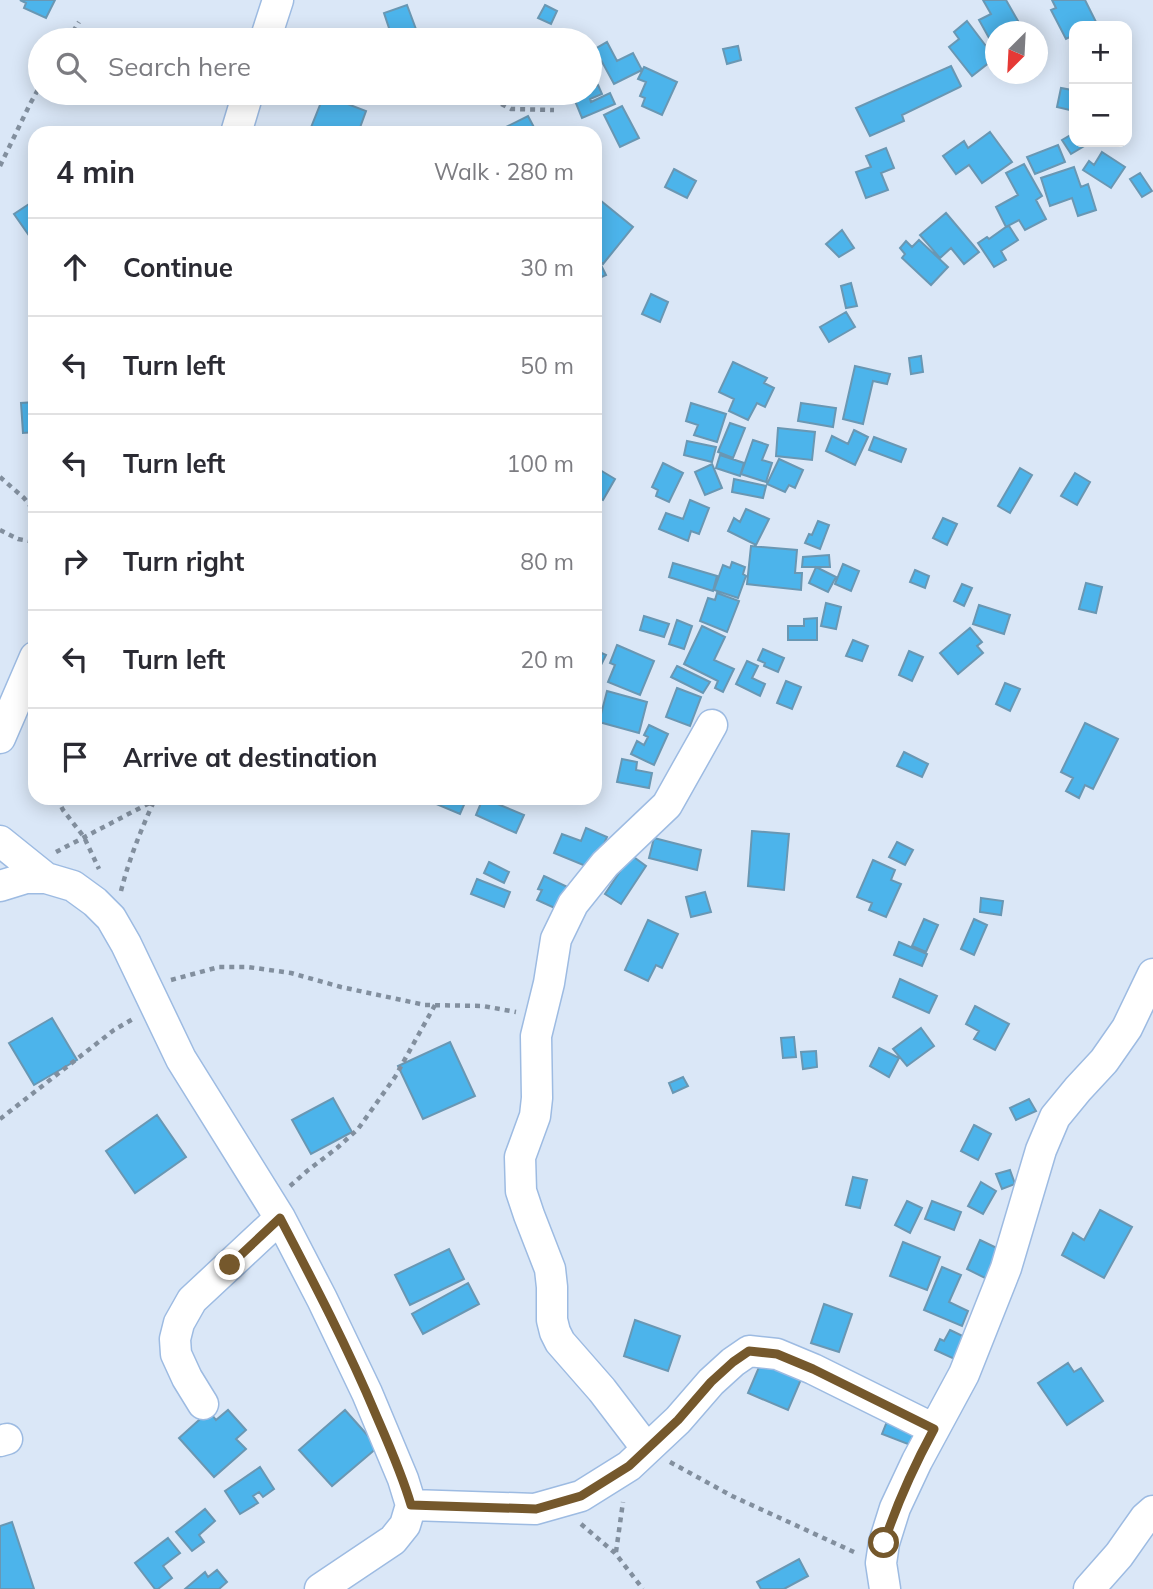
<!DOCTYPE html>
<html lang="en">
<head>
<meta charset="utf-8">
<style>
  :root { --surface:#fff; --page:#f2f2f3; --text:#2b2b33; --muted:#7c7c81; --line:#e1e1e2 }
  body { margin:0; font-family:Mulish,sans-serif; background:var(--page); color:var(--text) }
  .controls { position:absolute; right:21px; top:21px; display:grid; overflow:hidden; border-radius:14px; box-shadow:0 4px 18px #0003 }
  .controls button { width:63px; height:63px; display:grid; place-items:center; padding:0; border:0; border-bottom:2px solid var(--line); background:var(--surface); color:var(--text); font:35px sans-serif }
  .compass { position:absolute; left:985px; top:21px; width:63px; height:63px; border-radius:50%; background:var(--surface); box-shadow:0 4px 18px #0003; rotate:204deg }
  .stop { position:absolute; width:21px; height:21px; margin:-16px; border:5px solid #75582c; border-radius:50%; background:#fff }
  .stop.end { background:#75582c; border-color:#fff; box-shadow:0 2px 7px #0008 }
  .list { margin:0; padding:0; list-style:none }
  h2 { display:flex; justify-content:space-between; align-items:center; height:91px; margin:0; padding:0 28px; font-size:30px }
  h2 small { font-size:23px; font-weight:400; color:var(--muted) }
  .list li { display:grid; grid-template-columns:46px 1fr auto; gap:21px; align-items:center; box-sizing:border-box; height:98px; padding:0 28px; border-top:2px solid var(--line) }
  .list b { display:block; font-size:26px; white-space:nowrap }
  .list em { font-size:23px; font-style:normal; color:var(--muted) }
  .icon { flex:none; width:38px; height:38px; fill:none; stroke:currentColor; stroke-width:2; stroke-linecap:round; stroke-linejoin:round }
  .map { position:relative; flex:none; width:1153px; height:1589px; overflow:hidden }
  .search { position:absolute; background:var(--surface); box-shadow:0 4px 18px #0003; left:28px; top:28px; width:574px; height:77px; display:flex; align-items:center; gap:18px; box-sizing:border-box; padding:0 24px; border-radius:38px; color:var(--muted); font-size:26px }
  .panel { position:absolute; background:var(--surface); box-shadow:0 4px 18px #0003; left:28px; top:126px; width:574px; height:679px; border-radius:21px }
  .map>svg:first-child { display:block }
</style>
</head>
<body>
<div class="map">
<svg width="1153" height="1589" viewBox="0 0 1153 1589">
  <rect width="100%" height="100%" fill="#dae7f7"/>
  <!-- building -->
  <path fill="#4cb4eb" stroke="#6997b3" stroke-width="2" d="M20 0H55L46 18 24 8 26 3Z
    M983 0H1006L1018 21 1000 32H996V34L989 38 979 20 991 14Z
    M1052 0H1085L1097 24 1092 26H1074V35L1066 39 1051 10 1056 8Z
    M407 5 420 40H393L384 13Z
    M545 5 557 11 551 24 538 18Z
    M967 21 995 58 972 76 949 47 959 39 954 32Z
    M607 42 617 61 633 53 642 70 614 84 595 49Z
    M738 46 741 60 727 64 723 49Z
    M951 66 961 86 960 87 902 115 904 121 870 136 856 108Z
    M644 67 677 82 662 115 642 106 645 98 640 96 646 82 638 79Z
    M1074 81V111L1057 107 1061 88 1072 90Z
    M598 85 602 94 590 99 591 102 610 93 615 104 582 118 573 96 580 93H590V89Z
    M324 95 366 111 358 133H318L310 130Z
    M622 106 639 138 620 147 604 115Z
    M528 116 537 133H509L506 127Z
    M990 132 1012 162 982 183 969 165 956 174 943 156 964 141 968 148Z
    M1074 133V142H1091L1071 154 1062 140Z
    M1058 145 1065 162 1035 174 1027 157Z
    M886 148 894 168 881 173 888 190 866 198 856 172 871 167 866 156Z
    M1102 152 1125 167 1111 188 1083 170 1089 161 1094 165Z
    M1024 164 1042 196 1036 200 1046 219 1025 230 1019 220 1006 227 996 207 1018 195 1006 173Z
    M1074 167 1081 187 1088 184 1096 210 1078 216 1072 198 1050 206 1041 178Z
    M674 169 696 181 687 198 665 187Z
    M1140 173 1152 191 1142 197 1130 179Z
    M595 196 633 227 603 264 595 257Z
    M35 200V234L30 237 14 214Z
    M946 213 979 252 964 264 951 248 940 258 920 235Z
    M1009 226 1018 240 1001 251 1006 260 994 267 978 243 987 237 989 239 1006 227Z
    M842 230 854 248 839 257 826 244Z
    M919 240 948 267 931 285 902 258 905 254 900 248 906 241 912 247Z
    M600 263 606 275 595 280V265Z
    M851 283 857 306 846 308 841 286Z
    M651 294 668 302 660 322 642 314Z
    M846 312 855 327 829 342 820 327Z
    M921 356 923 372 911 374 909 358Z
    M733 362 767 378 764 383 774 388 765 407 757 403 748 420 729 411 734 399 719 392Z
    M855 366 890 374 887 384 873 381 863 424 843 419Z
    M35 402V432L23 433 21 403Z
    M691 403 726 414 717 442 694 435 698 425 686 421Z
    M801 403 836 408 833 427 798 421Z
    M730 423 745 428 733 458 718 452Z
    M778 428 815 432 812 460 776 456Z
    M854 430 868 437 855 465 826 451 832 436 848 444Z
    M874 437 906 449 901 462 869 450Z
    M753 440 768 445 762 460 772 463 766 482 741 474Z
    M687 441 716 447 712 462 684 455Z
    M720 455 744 463 740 476 716 468Z
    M779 459 803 470 795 488 789 485 785 492 767 484Z
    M663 463 683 473 669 502 656 496 658 490 652 487Z
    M712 464 722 488 705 495 695 472Z
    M595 467 615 479 603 500 597 497 595 500Z
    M1020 468 1032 475 1010 513 998 506Z
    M1075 473 1090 482 1077 505 1061 496Z
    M734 479 766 486 763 498 732 492Z
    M690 500 709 508 699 534 691 531 688 541 659 529 666 513 683 519Z
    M746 509 769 519 756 545 728 531 734 518 740 522Z
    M943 518 957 524 947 545 933 538Z
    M818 521 829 525 820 549 805 543 809 534 812 535Z
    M751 546 797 550 795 573H802L801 590 747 584Z
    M829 555 830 567H802L803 557Z
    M732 562 745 567 743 574 746 576 738 598 714 590 723 565 730 568Z
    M673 563 717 576 713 591 669 577Z
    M843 564 859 571 851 591 835 584Z
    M816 567 836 577 828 592 809 583Z
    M915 570 929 576 925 588 910 582Z
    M1086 583 1102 587 1096 613 1079 609Z
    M962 584 972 588 964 606 954 601Z
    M717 593 739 601 727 632 700 621 708 598 715 600Z
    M826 603 841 607 836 629 821 626Z
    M979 605 1010 615 1004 634 973 624Z
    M644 616 669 624 664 637 640 630Z
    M817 618V640H788V626H804V619Z
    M677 620 692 626 684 649 669 644Z
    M702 626 725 637 714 660 734 669 723 692 715 688 718 681 684 664Z
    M970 628 982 642 977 646 983 653 958 674 940 653Z
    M853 640 868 646 862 661 846 656Z
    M617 645 654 661 640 695 608 682 615 665 610 663Z
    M763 649 784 658 778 672 764 666 765 663 758 660Z
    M595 650 606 655 595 677Z
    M909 651 923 657 912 681 899 675Z
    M747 661 758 666 752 678 765 684 760 696 736 684Z
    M677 666 710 682 703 693 671 677Z
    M786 681 801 687 792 709 777 703Z
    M1005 683 1020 689 1010 711 996 704Z
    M677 688 701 697 690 726 666 717Z
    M607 691 647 702 639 733 599 722Z
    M1085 723 1118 739 1093 789 1085 785 1079 798 1066 791 1073 778 1061 772Z
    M649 725 668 734 654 765 631 754 637 741 644 745 648 737 644 735Z
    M904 752 928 764 922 777 897 766Z
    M622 759 637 762 636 770 652 773 649 788 617 782Z
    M430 798H467L460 814 429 801Z
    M483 798 524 815 516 833 476 815Z
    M586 828 607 837 593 869 554 853 562 834 581 841Z
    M752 831 789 834 784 890 748 886Z
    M654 838 701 850 697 870 649 858Z
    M897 842 913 850 905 865 889 857Z
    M631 855 646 866 621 904 605 894Z
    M873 860 895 870 891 880 901 884 886 917 869 910 872 903 857 897Z
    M489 862 509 872 504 883 484 873Z
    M544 876 574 890 557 909 537 900 542 890 538 889Z
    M477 879 510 892 504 907 471 894Z
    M705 892 711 912 691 917 686 897Z
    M981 898 1003 901 1001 915 980 912Z
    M924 919 938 925 926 952 912 946Z
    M974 919 987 925 974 955 961 949Z
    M648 920 678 934 662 968 656 965 648 981 625 970Z
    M899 942 927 954 922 966 894 955Z
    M900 979 937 996 929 1013 893 997Z
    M975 1006 1009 1024 995 1050 974 1039 979 1031 966 1024Z
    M52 1018 77 1060 34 1085 9 1043Z
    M921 1028 934 1046 907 1066 893 1049Z
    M794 1037 796 1057 783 1058 781 1038Z
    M450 1042 475 1096 423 1119 398 1066Z
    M879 1048 899 1058 889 1077 870 1066Z
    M816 1051 817 1067 803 1069 801 1052Z
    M683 1077 688 1086 673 1093 669 1083Z
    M333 1098 352 1132 311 1154 292 1120Z
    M1029 1099 1036 1111 1016 1120 1010 1108Z
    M157 1115 186 1157 135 1193 106 1151Z
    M974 1125 991 1134 978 1160 961 1151Z
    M1010 1170 1015 1184 1002 1189 996 1174Z
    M853 1177 867 1180 860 1208 846 1205Z
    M981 1182 996 1191 983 1214 968 1206Z
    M907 1201 922 1208 910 1233 895 1225Z
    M932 1201 961 1212 954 1230 925 1219Z
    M1100 1210 1132 1227 1104 1278 1062 1255 1073 1233 1084 1240Z
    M980 1240 1003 1251 989 1280 967 1269Z
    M903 1242 940 1257 927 1290 890 1276Z
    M449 1249 464 1279 410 1305 395 1275Z
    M942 1267 961 1275 949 1302 968 1311 962 1326 924 1310Z
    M468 1283 479 1304 423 1334 412 1314Z
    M824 1304 852 1314 839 1352 811 1343Z
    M635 1320 680 1336 668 1371 624 1356Z
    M950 1330 971 1340 961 1362 935 1350 940 1339 944 1341Z
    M762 1360 802 1377 788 1410 748 1393Z
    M1068 1363 1074 1372 1081 1368 1103 1401 1067 1425 1038 1383Z
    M892 1409 935 1426 926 1451 882 1434Z
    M228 1410 246 1430 236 1439 246 1449 214 1477 179 1438 209 1411 216 1420Z
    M345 1410 378 1447 332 1486 299 1450Z
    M260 1467 274 1489 263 1497 259 1492 253 1496 258 1503 240 1514 225 1491Z
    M205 1509 215 1521 199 1535 204 1542 192 1551 176 1532Z
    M12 1522 34 1589H0V1526Z
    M168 1538 180 1553 163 1566 172 1578 158 1589H155L135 1563Z
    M799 1559 808 1576 784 1589H761L757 1582Z
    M217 1570 227 1582 219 1589H185L205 1572 208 1577Z"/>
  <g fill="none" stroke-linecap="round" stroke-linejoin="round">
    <defs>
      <path id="street" d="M265 40 278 0
        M236 133 248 93
        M0 738 35 657
        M0 841 46 878
        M0 886 26 878H46L73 886 95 902 111 918 126 944 181 1059 280 1218 322 1299 367 1393 403 1479 411 1505 405 1525 393 1540 320 1589
        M203 1404 187 1378 176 1354 175 1339 179 1323 192 1300 280 1218
        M0 1441 7 1439
        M647 1449 602 1390 560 1342 555 1332 552 1320V1287L550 1269 529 1215 521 1191 520 1157 535 1116 537 1098 536 1036 549 983 556 939 573 904 605 864 667 805 712 725
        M411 1505 535 1509 581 1496 629 1466 678 1420 711 1382 733 1362 749 1351 777 1354 813 1369 934 1429
        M885 1589 881 1563 884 1543 895 1508 917 1461 964 1374 1006 1268 1041 1150 1055 1117 1078 1089 1104 1061 1127 1028 1153 974
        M1089 1589 1119 1555 1145 1518 1153 1511"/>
    </defs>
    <!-- street casing -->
    <use href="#street" stroke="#9dbbe2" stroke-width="33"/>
    <!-- path -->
    <path stroke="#828f9e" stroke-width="4.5" stroke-dasharray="5 5" stroke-linecap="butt" d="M68 40 79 22
      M370 93H413
      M474 93H480L511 109 554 110
      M0 166 30 104 40 86
      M0 477 24 498 35 512
      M0 530 18 539 35 542
      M57 798 63 810 84 837 99 869
      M56 852 159 798
      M121 891C129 859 141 830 154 801
      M171 980 219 967H248L291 973 341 987 425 1005 483 1006 516 1012
      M0 1119 114 1030 133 1019
      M290 1186 307 1171 337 1148 358 1129 395 1077 435 1005
      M670 1462 732 1496 854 1552
      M581 1524 615 1553 643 1589
      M616 1552 623 1502"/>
    <!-- street -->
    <use href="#street" stroke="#fff" stroke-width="30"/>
  </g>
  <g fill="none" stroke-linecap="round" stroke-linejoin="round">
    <!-- route -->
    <path stroke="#75582c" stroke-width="9" d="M230 1265 280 1218C314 1283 348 1348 376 1415 389 1445 402 1474 411 1505L536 1509 581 1496 629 1466 678 1420 711 1382 733 1362 749 1351 777 1354 813 1369 934 1429C914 1466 897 1503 884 1543"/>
  </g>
</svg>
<div class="controls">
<button>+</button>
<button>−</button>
</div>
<svg class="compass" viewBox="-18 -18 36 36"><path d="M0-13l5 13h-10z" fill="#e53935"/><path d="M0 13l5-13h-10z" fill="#7c7c81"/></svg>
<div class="stop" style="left:884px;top:1543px"></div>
<div class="stop end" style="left:230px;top:1265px"></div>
<div class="search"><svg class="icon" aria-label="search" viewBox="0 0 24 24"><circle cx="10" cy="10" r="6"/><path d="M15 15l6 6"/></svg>Search here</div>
<section class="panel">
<h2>4 min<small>Walk · 280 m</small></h2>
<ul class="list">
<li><svg class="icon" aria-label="ahead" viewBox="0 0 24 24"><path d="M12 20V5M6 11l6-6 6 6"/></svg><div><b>Continue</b></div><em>30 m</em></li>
<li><svg class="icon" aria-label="left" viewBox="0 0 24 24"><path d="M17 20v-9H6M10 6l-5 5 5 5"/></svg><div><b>Turn left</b></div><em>50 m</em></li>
<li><svg class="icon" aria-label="left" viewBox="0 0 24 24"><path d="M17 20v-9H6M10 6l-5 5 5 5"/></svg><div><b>Turn left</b></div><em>100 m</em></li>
<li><svg class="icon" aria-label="right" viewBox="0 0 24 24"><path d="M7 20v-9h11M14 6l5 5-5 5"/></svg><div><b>Turn right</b></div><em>80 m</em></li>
<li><svg class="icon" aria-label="left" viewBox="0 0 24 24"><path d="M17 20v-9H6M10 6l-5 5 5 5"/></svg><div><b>Turn left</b></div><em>20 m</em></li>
<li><svg class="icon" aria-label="arrive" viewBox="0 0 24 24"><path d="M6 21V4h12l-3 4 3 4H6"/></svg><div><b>Arrive at destination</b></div></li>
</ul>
</section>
</div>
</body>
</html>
